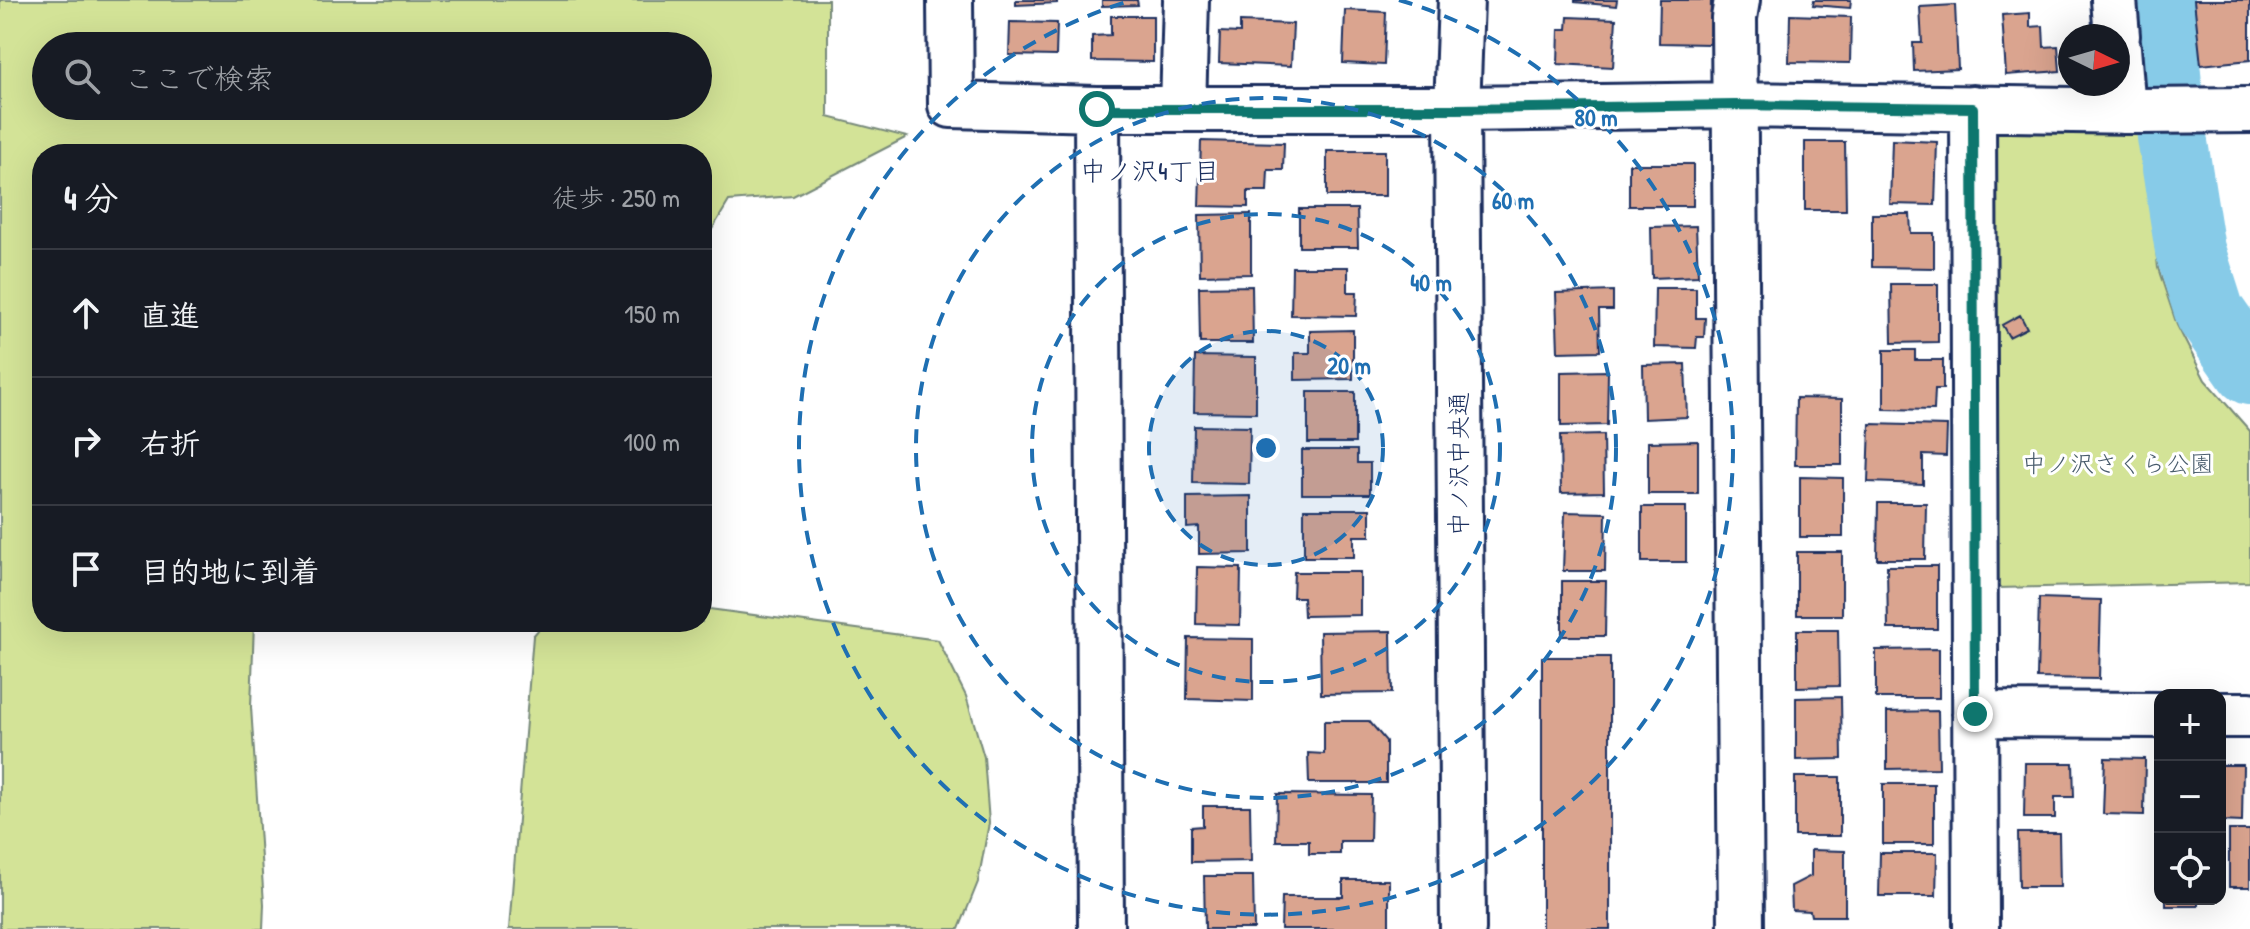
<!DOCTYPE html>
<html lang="ja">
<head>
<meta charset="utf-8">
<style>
  :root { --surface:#171b24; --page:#20242c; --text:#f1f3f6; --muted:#9ea1a6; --line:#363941 }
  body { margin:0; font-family:"Patrick Hand","Klee One",sans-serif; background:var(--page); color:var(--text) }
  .controls { position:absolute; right:24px; bottom:24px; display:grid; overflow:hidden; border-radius:16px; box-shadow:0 8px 32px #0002 }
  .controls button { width:72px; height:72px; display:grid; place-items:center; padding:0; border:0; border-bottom:2px solid var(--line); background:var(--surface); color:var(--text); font:40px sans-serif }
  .compass { position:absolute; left:2058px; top:24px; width:72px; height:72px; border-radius:50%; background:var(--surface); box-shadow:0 8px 32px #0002; rotate:95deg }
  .stop { position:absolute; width:24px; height:24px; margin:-18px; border:6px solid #0f766e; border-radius:50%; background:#fff }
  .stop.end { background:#0f766e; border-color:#fff; box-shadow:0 2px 8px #0008 }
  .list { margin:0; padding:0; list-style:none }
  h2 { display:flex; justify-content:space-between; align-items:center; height:104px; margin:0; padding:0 32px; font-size:34px }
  h2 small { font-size:26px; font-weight:400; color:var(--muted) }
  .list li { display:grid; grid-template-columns:52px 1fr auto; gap:24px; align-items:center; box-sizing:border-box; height:128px; padding:0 32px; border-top:2px solid var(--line) }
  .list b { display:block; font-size:30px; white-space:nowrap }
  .list em { font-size:26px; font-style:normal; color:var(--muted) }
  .icon { flex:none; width:44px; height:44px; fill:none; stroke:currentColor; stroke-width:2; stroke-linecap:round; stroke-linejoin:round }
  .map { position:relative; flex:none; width:2250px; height:929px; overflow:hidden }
  .search { position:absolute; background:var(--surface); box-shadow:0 8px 32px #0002; left:32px; top:32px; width:680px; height:88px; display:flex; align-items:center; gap:20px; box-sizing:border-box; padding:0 28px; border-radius:44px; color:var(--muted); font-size:30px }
  .panel { position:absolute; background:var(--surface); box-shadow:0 8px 32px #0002; left:32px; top:144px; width:680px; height:488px; border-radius:32px }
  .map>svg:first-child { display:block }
</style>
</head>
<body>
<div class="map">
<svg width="2250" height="929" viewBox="0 0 2250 929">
  <rect width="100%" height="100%" fill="#fff"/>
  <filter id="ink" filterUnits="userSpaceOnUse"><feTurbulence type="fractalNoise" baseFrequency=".0125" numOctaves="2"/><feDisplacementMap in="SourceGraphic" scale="16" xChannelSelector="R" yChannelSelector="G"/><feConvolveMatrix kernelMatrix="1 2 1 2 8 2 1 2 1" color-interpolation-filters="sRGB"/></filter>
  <g filter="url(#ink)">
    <!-- green -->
    <path fill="#d3e397" stroke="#77897a" stroke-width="2" fill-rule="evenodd" d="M0 0H828V117L907 137 793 196 729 201 702 246V154H42V622H254L251 707 264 904 263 929H0ZM698 46V106H46V46Z
      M1996 128 2138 133 2150 195 2158 268 2177 325 2205 380 2250 431V582L1997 588Z
      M702 608 938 640 966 696 984 757 989 823 978 882 959 929H509L533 636 545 622H702Z"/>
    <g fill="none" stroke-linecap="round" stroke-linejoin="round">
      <!-- river -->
      <path stroke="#87cbe8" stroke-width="70" d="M2159 0 2172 137 2190 250 2210 313 2250 370"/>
    </g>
    <!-- building -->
    <path fill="#daa48f" stroke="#1b2f5e" stroke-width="2" d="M1016 0H1057V3L1016 5Z
      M1102 0H1137L1138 5 1102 6Z
      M1575 0H1617L1616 6 1575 2Z
      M1660 0H1711L1710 44 1659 43Z
      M1814 0H1851L1850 8 1813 5Z
      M2194 0H2250V60L2201 65Z
      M1955 5 1958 69 1914 71 1913 43H1922L1920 7Z
      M1345 10 1386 12 1384 65 1343 63Z
      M2030 13V27L2043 26 2044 47 2058 46 2060 71 2006 75 2002 15Z
      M1790 15 1851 17 1850 63 1789 62Z
      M1111 16H1153V62L1092 61V36L1111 35Z
      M1568 17 1616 19 1613 67 1558 64 1559 29H1567Z
      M1010 22 1057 23 1056 56 1009 55Z
      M1240 22 1293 24 1291 66 1219 63 1220 32 1240 33Z
      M1892 140 1937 142 1935 205 1890 204Z
      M1201 141 1284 143 1283 170H1268L1267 191H1248V207L1199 206Z
      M1805 142H1845L1846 210H1805Z
      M1327 151H1385V196H1327Z
      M1629 164H1693V206H1629Z
      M1299 209H1357L1358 247H1299Z
      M1251 214V274L1200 275 1199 215Z
      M1872 214H1910L1911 233H1934V268L1872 267Z
      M1696 226 1698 276 1652 278 1651 227Z
      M1292 267H1348V292H1357L1356 316 1291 315Z
      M1891 284H1938V342L1892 343Z
      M1252 286 1253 343H1200L1199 287Z
      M1655 288H1696V318H1705L1704 337H1697L1696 348 1654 347Z
      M1613 291V310H1599L1600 351 1558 352 1556 293Z
      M2020 315 2027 328 2009 337 2002 325Z
      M1353 330V379L1295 380V353H1310V331Z
      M1884 350H1915V360H1943V389H1935L1934 410 1884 409Z
      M1195 356 1256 357V413L1194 412Z
      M1685 364 1687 417 1644 419 1643 365Z
      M1608 371 1607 425 1561 426V372Z
      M1308 392H1355V443H1308Z
      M1796 398 1842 399V465H1795Z
      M1870 424 1947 426 1946 456 1923 455V484L1868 482Z
      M1194 426 1250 427 1249 484 1193 483Z
      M1603 435 1604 492 1561 493 1560 436Z
      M1698 441V494H1648V442Z
      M1302 450H1357V463H1370V494H1302Z
      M1800 477 1843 478V537H1800Z
      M1251 496V553L1199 554V527L1187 528V497Z
      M1878 503H1926L1925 559H1877Z
      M1642 507H1686V562H1642Z
      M1304 509H1370V536H1354V557H1304Z
      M1565 512 1606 513 1605 571H1563Z
      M1797 552H1842V615H1797Z
      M1887 566H1937V629H1888Z
      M1197 567 1241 568 1240 625 1196 624Z
      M1294 572H1360V615L1304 616 1303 597H1293Z
      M1562 581H1606L1605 636H1562Z
      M2039 598 2101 600 2099 679 2037 678Z
      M1797 630H1838L1839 686 1797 687Z
      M1391 631 1392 693 1321 694 1320 632Z
      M1188 638 1253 639V701L1187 699Z
      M1939 649V698H1876V650Z
      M1542 657H1610V929H1542Z
      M1841 697 1842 759 1796 760V698Z
      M1938 711 1939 768 1887 769V712Z
      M1324 721H1369L1386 741V783H1309L1308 753 1324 754Z
      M2105 758 2145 759 2144 815 2103 814Z
      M2025 763H2073L2074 797H2055V818H2024Z
      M2220 765H2243L2242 822 2220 821Z
      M1795 777H1840V836H1795Z
      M1883 784H1934V844H1883Z
      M1277 794 1371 795 1370 841H1340V854H1309V841H1276Z
      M1203 806H1250L1251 861 1191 862V827L1203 826Z
      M2229 830H2250V887H2229Z
      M2018 833H2059L2060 887H2019Z
      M1811 850 1845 851V916H1811L1810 911 1792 910 1791 886 1811 876Z
      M1880 853H1937L1936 896H1879Z
      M1204 876H1253L1254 929H1205Z
      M1343 880H1389V929H1281L1282 897H1343Z
      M2166 899H2198V906H2166Z"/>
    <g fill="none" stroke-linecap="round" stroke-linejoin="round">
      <defs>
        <path id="street" d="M950 0 951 105 1097 109H1457L1735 105 2139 111 2250 110
          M1737 0 1734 18 1741 929
          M2114 0 2117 36
          M2118 48 2123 111
          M1973 108 1976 929
          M1097 109 1101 929
          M1183 109 1186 0
          M1975 714 2160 715
          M2220 715H2250"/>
        <path id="secondary" d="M1461 0 1457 109 1463 929"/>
      </defs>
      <!-- street casing -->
      <use href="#street" stroke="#1b2f5e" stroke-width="50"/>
      <!-- secondary casing -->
      <use href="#secondary" stroke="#1b2f5e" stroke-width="50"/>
      <!-- street -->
      <use href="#street" stroke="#fff" stroke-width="44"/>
      <!-- secondary -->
      <use href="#secondary" stroke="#fff" stroke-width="44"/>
    </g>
  </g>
  <g fill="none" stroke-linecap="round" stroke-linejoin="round" filter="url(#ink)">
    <!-- route -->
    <path stroke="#0f766e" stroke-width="10" d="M1097 109H1457L1735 105 1973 108 1975 714"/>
  </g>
  <!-- distance rings -->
  <circle cx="1266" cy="448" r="117" fill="#1f6fb2" fill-opacity=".12"/>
  <g fill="none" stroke="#1f6fb2" stroke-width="4" stroke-dasharray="14 10">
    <circle cx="1266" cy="448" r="117"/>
    <circle cx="1266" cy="448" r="234"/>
    <circle cx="1266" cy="448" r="350"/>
    <path d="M1399 0A467 467 0 1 1 1133 0"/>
  </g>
  <g text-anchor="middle" stroke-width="6" stroke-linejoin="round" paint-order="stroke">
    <!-- street labels -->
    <g font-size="24" fill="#1b2f5e" stroke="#fff">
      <text transform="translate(1459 464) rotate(-90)" y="8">中ノ沢中央通</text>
    </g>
    <!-- park labels -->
    <g font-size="24" fill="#495c6c" stroke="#fff">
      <text x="2118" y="472">中ノ沢さくら公園</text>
    </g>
    <!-- neighbourhood labels -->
    <g font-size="26" fill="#1b2f5e" stroke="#fff">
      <text x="1150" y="180">中ノ沢4丁目</text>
    </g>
  </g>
  <circle cx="1266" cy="448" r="12" fill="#1f6fb2" stroke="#fff" stroke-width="4"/>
  <g font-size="24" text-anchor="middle" font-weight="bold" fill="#1f6fb2" stroke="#fff" stroke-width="6" stroke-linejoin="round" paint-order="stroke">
    <text x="1596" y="126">80 m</text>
    <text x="1513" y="209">60 m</text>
    <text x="1431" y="291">40 m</text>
    <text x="1349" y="374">20 m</text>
  </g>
</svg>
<div class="controls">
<button>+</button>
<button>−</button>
<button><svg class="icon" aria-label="locate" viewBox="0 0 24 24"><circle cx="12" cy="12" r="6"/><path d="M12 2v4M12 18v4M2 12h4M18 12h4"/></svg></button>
</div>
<svg class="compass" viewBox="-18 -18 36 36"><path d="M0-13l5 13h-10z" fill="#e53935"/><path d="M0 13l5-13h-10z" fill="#9ea1a6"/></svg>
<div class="stop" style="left:1097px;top:109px"></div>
<div class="stop end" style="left:1975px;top:714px"></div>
<div class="search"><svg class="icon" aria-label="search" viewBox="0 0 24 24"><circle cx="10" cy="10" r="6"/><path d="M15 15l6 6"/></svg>ここで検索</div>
<section class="panel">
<h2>4 分<small>徒歩 · 250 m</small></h2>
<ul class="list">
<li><svg class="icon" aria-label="ahead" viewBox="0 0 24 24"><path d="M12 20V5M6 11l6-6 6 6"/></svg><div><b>直進</b></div><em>150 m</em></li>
<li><svg class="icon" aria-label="right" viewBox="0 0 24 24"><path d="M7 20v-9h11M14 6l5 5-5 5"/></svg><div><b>右折</b></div><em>100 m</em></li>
<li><svg class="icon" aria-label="arrive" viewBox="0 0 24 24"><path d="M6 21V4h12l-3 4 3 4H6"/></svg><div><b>目的地に到着</b></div></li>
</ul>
</section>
</div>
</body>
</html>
